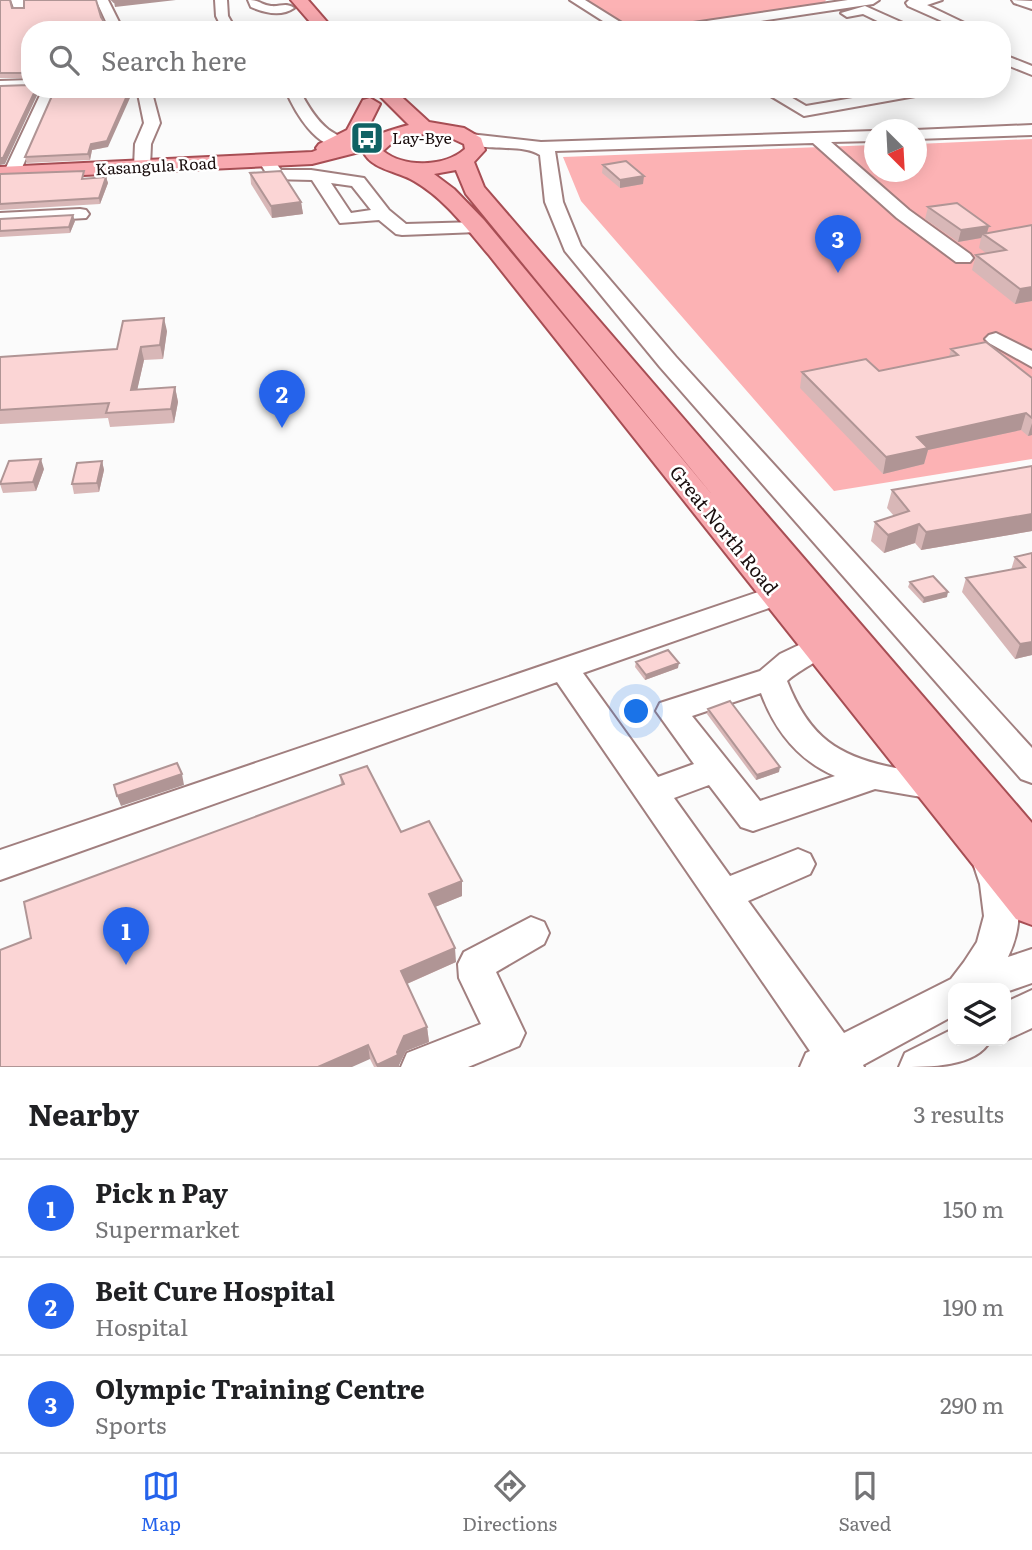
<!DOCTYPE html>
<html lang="en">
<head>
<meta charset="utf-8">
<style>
  :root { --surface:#fff; --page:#f6f6f6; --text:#202124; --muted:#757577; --line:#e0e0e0; --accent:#2563eb }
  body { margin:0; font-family:Literata,serif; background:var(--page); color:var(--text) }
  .controls { position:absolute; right:21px; bottom:21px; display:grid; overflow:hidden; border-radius:14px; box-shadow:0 4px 18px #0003 }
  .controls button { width:63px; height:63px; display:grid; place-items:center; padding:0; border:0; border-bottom:2px solid var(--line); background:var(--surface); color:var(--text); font:35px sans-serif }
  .compass { position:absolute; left:864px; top:119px; width:63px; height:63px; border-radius:50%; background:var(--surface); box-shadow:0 4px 18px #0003; rotate:156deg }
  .you { position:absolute; left:637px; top:712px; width:24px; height:24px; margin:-18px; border:5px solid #fff; border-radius:50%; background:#1a73e8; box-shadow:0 0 0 10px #1a73e833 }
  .badge { display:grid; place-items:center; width:46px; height:46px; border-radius:50%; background:var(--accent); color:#fff; font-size:23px; font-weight:700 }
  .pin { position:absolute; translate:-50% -58px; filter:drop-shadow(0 2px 4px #0008) }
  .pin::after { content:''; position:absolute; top:37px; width:24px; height:21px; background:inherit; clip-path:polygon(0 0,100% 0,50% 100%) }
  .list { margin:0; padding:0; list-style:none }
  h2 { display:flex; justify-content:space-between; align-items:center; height:91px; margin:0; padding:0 28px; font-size:30px }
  h2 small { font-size:23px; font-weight:400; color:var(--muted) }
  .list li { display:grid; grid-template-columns:46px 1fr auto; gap:21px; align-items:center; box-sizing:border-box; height:98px; padding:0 28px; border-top:2px solid var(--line) }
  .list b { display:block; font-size:26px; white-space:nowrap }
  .list p { margin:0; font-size:23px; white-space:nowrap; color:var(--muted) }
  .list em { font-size:23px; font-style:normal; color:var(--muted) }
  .icon { flex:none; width:38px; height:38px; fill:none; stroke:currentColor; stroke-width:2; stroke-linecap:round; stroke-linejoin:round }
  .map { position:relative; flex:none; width:1032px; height:1067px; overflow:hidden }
  .search { position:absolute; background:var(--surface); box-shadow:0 4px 18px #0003; left:21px; right:21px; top:21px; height:77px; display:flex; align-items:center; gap:18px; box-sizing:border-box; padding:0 24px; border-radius:28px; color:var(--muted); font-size:26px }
  .sheet { height:385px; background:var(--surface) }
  nav { display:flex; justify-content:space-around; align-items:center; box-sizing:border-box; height:98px; border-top:2px solid var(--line); background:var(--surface); font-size:19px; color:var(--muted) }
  nav a { display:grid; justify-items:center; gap:4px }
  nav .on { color:var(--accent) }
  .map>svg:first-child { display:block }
</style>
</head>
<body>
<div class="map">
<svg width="1032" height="1067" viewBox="0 0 1032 1067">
  <rect width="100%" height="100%" fill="#fbfbfb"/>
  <!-- green -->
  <path fill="#fcb2b4" d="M583 0H826L824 3 657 27 621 23Z
    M1032 139V459L834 491 581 201 563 157 874 145V172H916L917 144Z"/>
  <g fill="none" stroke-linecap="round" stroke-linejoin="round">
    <defs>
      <path id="minor" d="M11 0H23V11H15Z
        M96 0H108L123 30H110Z
        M215 0H227L228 16 236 30H223L216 16Z
        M248 0C260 0 261 5 271 6 280 7 286 2 294 8 281 17 265 13 251 7Z
        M570 0H585L633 30H617Z
        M848 0H879L873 4 701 30H667L673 26Z
        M909 0H942L927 5 979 30H962L908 6 906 3Z
        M1012 0 1032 1V9L1014 3Z
        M865 6 912 27 913 30H896L863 14 847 17 841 13Z
        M1002 54 1032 66V75L1002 63Z
        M30 80V88L0 89V81Z
        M43 89H57L20 172 12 177 6 176 4 172Z
        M137 89H151L160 123 151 144 150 167 142 172 134 167 135 144 144 123Z
        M285 89H299C307 105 316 120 329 130 336 135 343 137 348 143L346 146C317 153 294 110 285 89Z
        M759 89H777L806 106 905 89H939L932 93 804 116Z
        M1032 125V135L916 139 915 130Z
        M874 131V141L831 142 909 210 970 254 973 258 970 262H956L897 218 813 143 555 151 563 202 581 246 676 357 1032 748V783L1021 779 660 367 565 251 545 202 540 155C521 142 478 154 462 139L470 134 541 142Z
        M266 155 272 157 281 170H311L364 178 389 210 406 224 478 222 487 227 478 232 402 235 396 234 379 220 340 223 312 180 270 179 258 160ZM331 183 352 186 371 210 351 213Z
        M80 209 86 210 89 214 86 218 0 223V213Z
        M996 333 1032 351V367L989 343 985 339 989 335Z
        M776 586 786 588 790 595 786 602 583 673 658 777 694 764 656 711 660 703 760 671 780 654 818 636 828 639 833 646C825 659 800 669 787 681 809 737 838 757 896 768 912 770 929 772 945 777L949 786 945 795 933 799 875 789 753 831 741 827 709 785 674 798 730 876 798 849 810 854 815 864 810 874 748 901 844 1033 951 979 964 962 977 942 984 916 980 884 974 866 979 856 991 851 1003 856C1020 890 1025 922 1008 957L1032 949V983L1006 992V988H953V1016L863 1065 864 1067H800L806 1053 810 1051 557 682 0 880V850ZM761 693C775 731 798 760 835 776L760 801 692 716Z
        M531 917 544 922 549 933 544 944 496 972 525 1033 519 1046 468 1067H401L407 1053 481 1024 459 978 458 964 464 952Z
        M1032 990V1028L1006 1040V1002Z
        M953 1029V1041H990C976 1067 930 1067 899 1067L905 1053Z"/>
      <path id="major" d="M291 0H308L334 30H317Z
        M373 89H393L429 122 464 128 481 138 485 150 474 162 484 187 1032 823V925L1016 919 489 255C466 228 445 199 414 181 398 171 371 170 363 151L312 164 0 179V167L312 152 317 150 316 148 319 144 347 130 363 100 370 98 380 104 365 134 357 141C376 136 391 129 409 125ZM424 134 449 137 464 144 465 149C445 167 404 168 383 151L395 140ZM456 170 466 194 714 497 484 220 454 189 434 174Z"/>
    </defs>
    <!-- minor casing -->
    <use href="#minor" stroke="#a17f7f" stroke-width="4"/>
    <!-- major casing -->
    <use href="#major" stroke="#a74e54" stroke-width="4"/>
    <!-- minor -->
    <use href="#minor" fill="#fff" fill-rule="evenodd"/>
    <!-- major -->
    <use href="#major" fill="#f8a9af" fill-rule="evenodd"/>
  </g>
  <!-- wall -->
  <path fill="#d8b7b7" d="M0 0 12 8 101 17 30 30V78H0Z
    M108 147 92 150 90 160 27 163 25 157Z
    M603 165 643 184 620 188 602 173Z
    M250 173 301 202 303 214 272 218 251 184Z
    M0 174 86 178 85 179 106 177 108 183 100 204 0 210Z
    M928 207 989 226 987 233 1032 225V301L1015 304 972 270 976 255 986 253 979 248 981 238 958 242 925 219Z
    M0 219 75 221 70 233 0 237Z
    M167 331 163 359 144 360 137 390 175 387 178 402 174 423 110 427 108 418 0 424V357L117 349Z
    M951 349 1032 378V435L1028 436 1021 430 928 450 924 464 883 474 800 388 802 372 879 371 949 357Z
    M102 461 104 470 99 492 74 494 72 484Z
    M1032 466V531L921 550 915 543 884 553 871 541 875 522 894 516 887 508 892 490Z
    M44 469 36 491 3 493 0 484Z
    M1032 553V655L1015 659 962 592 966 578 1011 570 1015 557Z
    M910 582 947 597 923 603 908 587Z
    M636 662 678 668 645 680 635 667Z
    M708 709 779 772 756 780 707 714Z
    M340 775 401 832 462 881V896L435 907 456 962 407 984 427 1027 429 1042 406 1051 399 1065V1067H374L370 1059 31 938 341 785Z"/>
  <!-- shaded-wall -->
  <path fill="#b09595" d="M133 0H176L115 7 114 2Z
    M36 89H40L5 164 0 165V158Z
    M130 89H134L108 147 92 150 90 160 88 154 91 144Z
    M644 176 643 184 620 188V180Z
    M106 177 108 183 100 204 99 198Z
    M301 202 303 214 272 218 271 206Z
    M73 215 75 221 70 233 69 227Z
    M989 226 986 236 983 234 981 238 958 242 961 230Z
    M1032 287V301L1015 304 1020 289Z
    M164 318 167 331 163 359 160 345Z
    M141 347 144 360 134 404 131 390Z
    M175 387 178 402 174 423 171 409Z
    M1026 413 1021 430 928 450 924 464 883 474 886 457 917 437Z
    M1032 423V435L1028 436Z
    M41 459 44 469 36 491 33 482Z
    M102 461 104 470 99 492 97 483Z
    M1032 514V531L921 550 926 532Z
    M919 524 915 543 884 553 888 535Z
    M948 592 947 597 923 603 924 598Z
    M1032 642V655L1015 659 1020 644Z
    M679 663 678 668 645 680 646 675Z
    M780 767 779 772 756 780 757 775Z
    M182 774 184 785 121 806 117 796Z
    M462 881V896L430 909 429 894Z
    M455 948 456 962 402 986 401 971Z
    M427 1027 429 1042 406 1051 399 1065V1067H377V1065L397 1052 404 1036Z
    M368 1045 370 1059 352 1067H318Z"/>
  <!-- building -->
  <path fill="#fbd5d5" stroke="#b09595" stroke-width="2" d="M0 0H10L12 8H24V0H96L101 17 109 30H30V73H0Z
    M112 0H133L114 2Z
    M30 84V89H36L3 158H0V86L29 85Z
    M55 89H130L107 141 91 144 88 154 25 157Z
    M626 161 644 176 620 180 603 165Z
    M84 171 82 179 106 177 99 198 0 204V174Z
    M281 171 301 202 271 206 250 173Z
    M957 203 989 226 961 230 928 207Z
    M73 215 69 227 0 231V219Z
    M1032 225V287L1020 289 976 255 1006 250 983 234Z
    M164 318 160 345 141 347 131 390 175 387 171 409 106 413 109 403 0 410V357L117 349 123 321Z
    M986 342 1032 378V418L1026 413 917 437 928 448 886 457 802 372 866 359 879 371 958 355 951 349Z
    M41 459 33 482 0 484 9 461Z
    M102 461 97 483 72 484 77 463Z
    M1032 466V514L926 532 919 524 888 535 875 522 909 511 892 490Z
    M1032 553V642L1020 644 966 578 1025 567 1015 557Z
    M933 576 948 592 924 598 910 582Z
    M668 650 679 663 646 675 636 662Z
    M730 701 780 767 757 775 708 709Z
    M177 763 182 774 117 796 114 785Z
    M367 766 401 832 429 821 462 881 429 894 455 948 401 971 427 1027 404 1036 397 1052 398 1055 377 1065 368 1045 318 1067H0V950L31 938 24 902 344 784 340 775Z"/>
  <!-- icons -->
  <defs>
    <symbol id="bus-square" viewBox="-11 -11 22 22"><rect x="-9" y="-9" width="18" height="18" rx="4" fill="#116264" stroke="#fff"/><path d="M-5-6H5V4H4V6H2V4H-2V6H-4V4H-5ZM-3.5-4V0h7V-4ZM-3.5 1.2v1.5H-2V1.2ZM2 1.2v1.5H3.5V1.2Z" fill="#fff"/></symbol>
  </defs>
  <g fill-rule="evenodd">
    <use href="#bus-square" x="348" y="119" width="38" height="38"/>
  </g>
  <g text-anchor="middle" stroke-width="5" stroke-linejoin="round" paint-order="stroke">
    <!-- far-poi labels -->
    <g font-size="16" fill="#1a0e0e" stroke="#fff" text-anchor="start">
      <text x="392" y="144">Lay-Bye</text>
    </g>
    <!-- far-street labels -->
    <g font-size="16" fill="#1a0e0e" stroke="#fff">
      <text transform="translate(156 166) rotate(-3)" y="6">Kasangula Road</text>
    </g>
    <!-- street labels -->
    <g font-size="19" fill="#1a0e0e" stroke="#fff">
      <text transform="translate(724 530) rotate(51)" y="7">Great North Road</text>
    </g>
  </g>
</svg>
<div class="controls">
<button><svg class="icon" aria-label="layers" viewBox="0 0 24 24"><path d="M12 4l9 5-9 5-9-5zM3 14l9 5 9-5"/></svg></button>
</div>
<svg class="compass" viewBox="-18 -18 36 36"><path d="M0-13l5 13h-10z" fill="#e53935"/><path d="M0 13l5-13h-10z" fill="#757577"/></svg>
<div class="you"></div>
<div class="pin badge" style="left:126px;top:965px">1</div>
<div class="pin badge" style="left:282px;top:428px">2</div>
<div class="pin badge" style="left:838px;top:273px">3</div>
<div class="search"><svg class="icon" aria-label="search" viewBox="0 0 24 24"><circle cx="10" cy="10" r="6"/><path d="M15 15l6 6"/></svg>Search here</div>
</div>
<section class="sheet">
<h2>Nearby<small>3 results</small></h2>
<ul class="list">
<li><span class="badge">1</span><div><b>Pick n Pay</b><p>Supermarket</p></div><em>150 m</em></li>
<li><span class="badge">2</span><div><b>Beit Cure Hospital</b><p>Hospital</p></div><em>190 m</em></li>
<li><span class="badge">3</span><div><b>Olympic Training Centre</b><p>Sports</p></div><em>290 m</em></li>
</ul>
</section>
<nav>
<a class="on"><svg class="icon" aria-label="map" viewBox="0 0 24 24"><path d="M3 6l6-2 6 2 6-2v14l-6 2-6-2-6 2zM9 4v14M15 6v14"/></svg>Map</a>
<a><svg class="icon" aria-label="directions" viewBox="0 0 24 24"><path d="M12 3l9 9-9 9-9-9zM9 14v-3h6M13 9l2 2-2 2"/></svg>Directions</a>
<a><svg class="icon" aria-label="saved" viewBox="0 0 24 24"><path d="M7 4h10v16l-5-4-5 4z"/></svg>Saved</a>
</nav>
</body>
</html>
